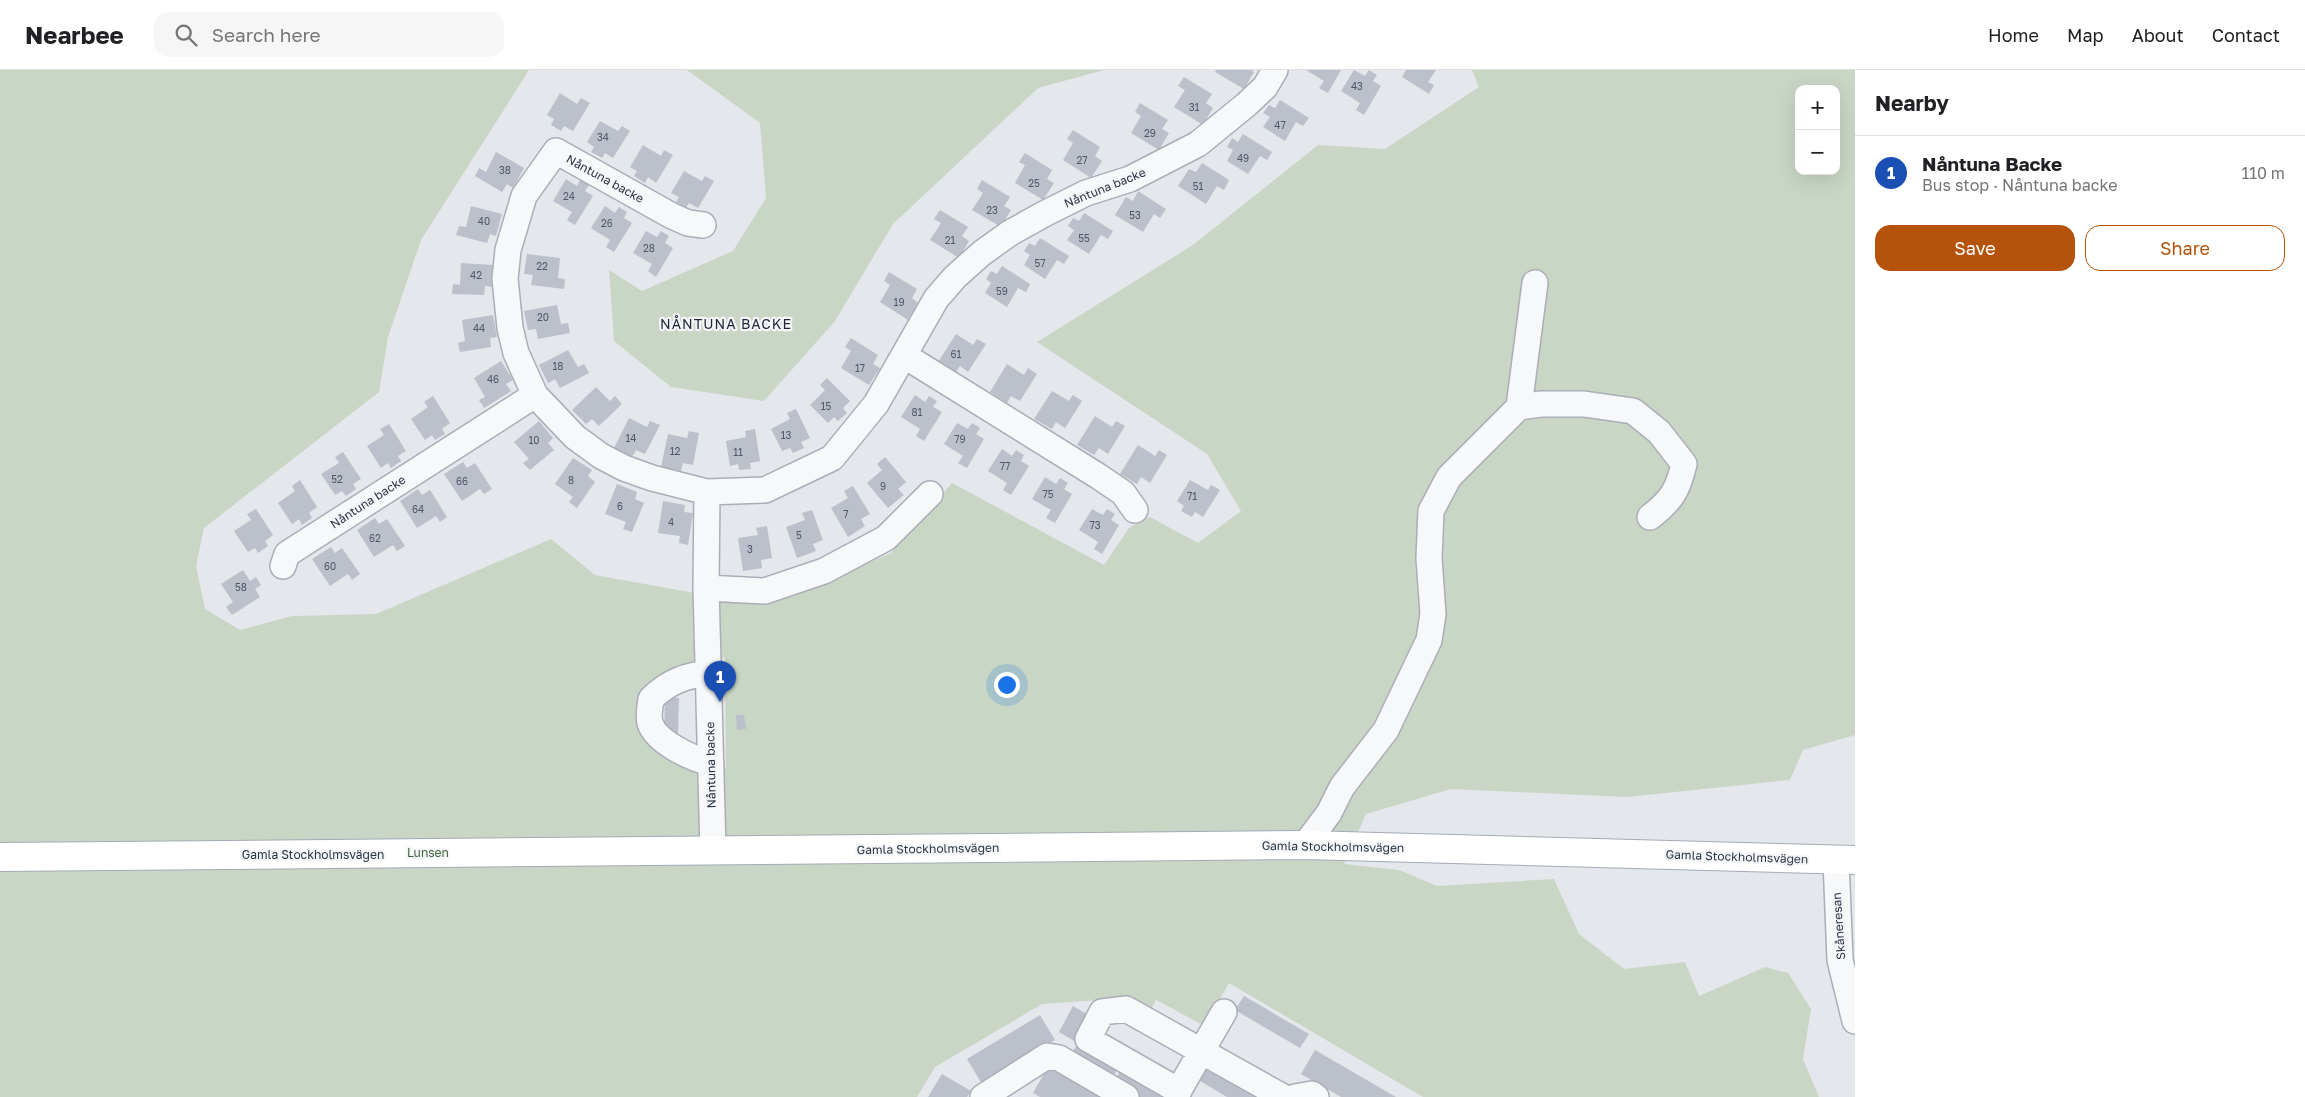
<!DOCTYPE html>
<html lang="en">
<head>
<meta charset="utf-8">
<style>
  :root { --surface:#fff; --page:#f6f6f6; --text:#202124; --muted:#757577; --line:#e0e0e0; --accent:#b45309 }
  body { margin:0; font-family:"Golos Text",sans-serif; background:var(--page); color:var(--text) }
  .controls { position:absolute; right:15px; top:15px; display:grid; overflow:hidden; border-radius:10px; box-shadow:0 5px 20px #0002 }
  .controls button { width:45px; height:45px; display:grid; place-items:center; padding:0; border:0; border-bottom:1px solid var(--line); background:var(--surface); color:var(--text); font:25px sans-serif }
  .you { position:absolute; left:1006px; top:614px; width:18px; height:18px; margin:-12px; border:4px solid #fff; border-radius:50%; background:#1a73e8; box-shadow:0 0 0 8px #1a73e833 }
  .badge { display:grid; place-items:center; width:32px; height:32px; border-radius:50%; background:var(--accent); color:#fff; font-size:16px; font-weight:700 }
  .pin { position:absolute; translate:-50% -41px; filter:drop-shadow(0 1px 2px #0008) }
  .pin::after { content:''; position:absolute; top:26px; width:18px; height:15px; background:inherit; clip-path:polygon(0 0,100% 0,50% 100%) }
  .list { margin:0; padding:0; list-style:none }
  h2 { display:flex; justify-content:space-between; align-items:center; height:65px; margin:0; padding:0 20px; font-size:21px }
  h2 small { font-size:16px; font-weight:400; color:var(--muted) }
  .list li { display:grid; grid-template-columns:32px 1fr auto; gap:15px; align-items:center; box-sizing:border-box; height:75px; padding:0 20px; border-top:1px solid var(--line) }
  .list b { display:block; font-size:19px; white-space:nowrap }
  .list p { margin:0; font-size:16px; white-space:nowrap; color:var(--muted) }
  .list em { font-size:16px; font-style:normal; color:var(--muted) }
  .actions { display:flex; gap:10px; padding:15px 20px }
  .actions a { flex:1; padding:11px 0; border:1px solid var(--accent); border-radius:15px; text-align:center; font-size:18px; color:var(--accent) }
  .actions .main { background:var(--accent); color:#fff }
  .icon { flex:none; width:28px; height:28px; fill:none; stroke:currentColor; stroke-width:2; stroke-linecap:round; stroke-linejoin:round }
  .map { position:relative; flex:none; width:1855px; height:1027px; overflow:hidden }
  header { display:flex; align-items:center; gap:30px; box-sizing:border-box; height:70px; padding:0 25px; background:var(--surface); border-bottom:1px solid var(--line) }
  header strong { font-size:24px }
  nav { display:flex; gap:28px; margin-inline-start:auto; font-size:18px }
  .search { width:350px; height:45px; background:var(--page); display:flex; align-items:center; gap:12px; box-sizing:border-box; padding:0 18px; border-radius:15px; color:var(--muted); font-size:19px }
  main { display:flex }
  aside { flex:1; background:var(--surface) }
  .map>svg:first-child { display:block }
</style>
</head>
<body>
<header>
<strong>Nearbee</strong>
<div class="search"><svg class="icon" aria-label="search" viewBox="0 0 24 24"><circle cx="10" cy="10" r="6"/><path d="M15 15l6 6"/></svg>Search here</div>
<nav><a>Home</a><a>Map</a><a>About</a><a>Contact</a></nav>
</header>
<main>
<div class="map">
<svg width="1855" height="1027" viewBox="0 0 1855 1027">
  <rect width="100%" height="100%" fill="#e4e7ec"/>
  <!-- green -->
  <path fill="#c9d6c5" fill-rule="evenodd" d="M0 0H529L421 170 388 267 379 322 204 458 196 496 205 539 240 560 292 546 376 544 551 469 595 505 733 530 791 527 891 483 952 413 1104 495 1129 458 1150 447 1198 473 1241 441 1207 384 1037 272 1193 175 1318 75 1385 79 1479 17 1472 0H1855V665L1803 680 1790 710 1627 727 1451 719 1366 744 1344 794 1399 800 1437 816 1554 809 1579 864 1624 899 1685 892 1699 926 1765 897 1788 903 1811 939 1803 989 1819 1027H1423L1229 913 1205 956 1156 930 1150 941 1128 928 1042 934 935 997 917 1027H0ZM1799 19H1836V101H1799ZM725 587 726 698 681 691 638 641 684 600Z
    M687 0H1104L1038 18 893 154 835 251 764 331 671 317 614 271 609 200 642 221 733 181 766 128 760 53Z"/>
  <!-- building -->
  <path fill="#bbc0ca" d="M1216 0H1251L1254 2 1244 19 1215 2Z
    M1306 0H1341L1328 23 1319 18 1324 11Z
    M1354 0 1365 6 1369 0 1377 5 1373 11 1381 16 1364 45 1356 40 1360 33 1341 21Z
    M1406 0H1436L1428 12 1434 15 1429 24 1402 7Z
    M1184 7 1212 24 1206 33 1213 38 1203 55 1174 37 1185 20 1178 16Z
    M560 23 577 34 581 28 590 33 573 61 564 56 561 61 551 55 554 49 547 45Z
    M1280 30 1309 48 1303 56 1296 52 1285 71 1263 57 1270 47 1263 43 1269 35 1275 38Z
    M1140 33 1168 50 1162 59 1169 63 1159 80 1131 63 1141 46 1135 42Z
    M600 51 618 61 622 56 630 61 613 88 605 83 602 88 591 82 594 77 587 72Z
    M1073 60 1100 77 1095 86 1102 91 1091 108 1063 90 1073 73 1067 69Z
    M1243 64 1272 82 1267 90 1260 86 1248 104 1227 91 1233 80 1227 77 1232 68 1238 72Z
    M643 75 661 86 664 80 673 85 656 113 648 107 645 113 634 106 637 101 630 97Z
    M496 82 524 98 513 118 507 114 502 122 475 106 479 98 486 102Z
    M1025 83 1052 100 1047 109 1054 113 1043 130 1015 113 1025 95 1019 92Z
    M1202 93 1229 110 1224 120 1217 116 1206 134 1178 116 1189 99 1196 102Z
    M684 101 702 111 705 106 714 111 698 138 689 133 686 138 676 132 679 127 671 123Z
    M566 109 577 116 580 110 589 115 585 121 593 126 575 155 567 150 572 142 553 131Z
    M982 110 1010 127 1004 136 1011 140 1001 157 972 140 983 123 977 119Z
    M1138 121 1166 139 1160 148 1154 144 1143 162 1115 145 1126 127 1133 131Z
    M471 136 502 144 496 166 490 164 487 173 456 165 459 156 466 157Z
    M605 136 615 143 619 137 627 142 624 148 632 153 614 182 606 177 610 170 591 158Z
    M940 140 968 157 962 166 969 171 959 188 930 170 941 153 934 149Z
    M1084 143 1113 161 1108 169 1101 165 1089 184 1067 170 1074 160 1068 156 1073 148 1079 151Z
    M646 161 657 167 661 161 669 166 665 173 673 178 656 207 648 201 652 194 633 183Z
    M1040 168 1069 186 1064 194 1057 190 1045 209 1024 195 1030 185 1024 181 1029 173 1035 176Z
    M527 184 560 188 558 208 565 209 564 219 531 215 533 205 524 204Z
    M461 193 493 195 492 217 485 216 484 225 452 224 453 214 460 215Z
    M1002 196 1030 214 1026 222 1018 218 1007 237 985 223 991 213 986 209 991 201 997 204Z
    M889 202 917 219 912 228 918 233 908 250 880 232 890 215 884 211Z
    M557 235 561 254 568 253 570 263 538 269 536 259 528 260 524 241Z
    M493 245 497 267 490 268 491 277 460 282 458 273 465 271 462 250Z
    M956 264 973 275 977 269 986 274 968 302 960 296 955 303 938 292Z
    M851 268 878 285 873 294 880 298 869 315 841 298 851 281 845 277Z
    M568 280 578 297 584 294 589 303 560 318 555 309 548 313 539 295Z
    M501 291 513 310 506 314 511 321 484 338 479 330 485 327 474 308Z
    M1007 294 1024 305 1028 298 1037 304 1020 331 1011 326 1007 333 990 322Z
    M827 308 850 331 843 338 847 343 838 351 834 347 828 353 810 335 825 320 820 315Z
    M596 317 610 331 615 326 622 334 599 356 592 349 586 354 572 340Z
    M1052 321 1069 331 1073 325 1082 331 1065 358 1056 352 1052 359 1034 349Z
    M915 325 925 332 929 326 937 331 933 337 942 342 924 371 916 366 920 359 901 347Z
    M433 326 450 353 442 359 445 364 435 370 432 365 425 370 411 349 428 337 424 332Z
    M796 339 810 368 801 372 804 378 793 383 790 378 782 381 771 359 790 349 787 343Z
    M1095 346 1112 357 1116 351 1125 356 1108 384 1099 378 1094 385 1077 375Z
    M629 348 647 357 650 351 660 355 645 384 636 380 632 387 614 378Z
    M539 351 553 368 548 373 554 380 530 400 523 393 529 389 514 372Z
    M957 353 968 359 972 353 980 358 976 364 984 369 967 398 958 393 963 386 944 374Z
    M389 354 406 381 398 386 401 391 391 398 388 393 381 398 367 376 384 365 380 359Z
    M755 359 760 391 750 393 751 399 739 400 738 394 730 396 726 371 746 367 745 361Z
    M689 361 699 363 693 395 683 393 681 401 661 397 668 364 687 368Z
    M1138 375 1155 386 1159 380 1167 385 1150 413 1141 407 1137 414 1120 404Z
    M1002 379 1012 386 1016 380 1024 385 1021 391 1029 396 1011 425 1003 420 1007 413 988 401Z
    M343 382 361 409 353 414 356 419 346 426 342 421 335 425 321 404 339 393 335 387Z
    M885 387 906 412 898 419 904 425 888 438 867 413 882 400 877 394Z
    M573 388 592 400 588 406 595 412 577 438 569 432 573 427 555 414Z
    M463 392 467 398 475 393 492 419 484 424 480 419 462 431 444 404Z
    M1045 407 1056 414 1060 408 1068 413 1064 419 1072 424 1055 453 1046 448 1051 440 1032 429Z
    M300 410 317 437 309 443 312 448 302 455 299 449 292 454 278 433 295 421 292 416Z
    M1190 410 1208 420 1211 415 1220 420 1203 447 1195 442 1192 447 1181 441 1184 436 1177 431Z
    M617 414 637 422 635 429 644 433 632 462 623 459 626 452 605 444Z
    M853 416 870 444 861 449 865 456 848 467 831 438 848 428 844 421Z
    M418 419 422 425 430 420 447 447 440 452 436 446 417 458 400 431Z
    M663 431 685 435 684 442 693 443 688 475 679 473 680 466 658 463Z
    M256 439 273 465 265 471 268 476 258 483 255 478 248 482 234 461 251 450 247 444Z
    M1092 439 1103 445 1107 439 1115 444 1111 450 1119 455 1102 484 1094 479 1098 472 1079 460Z
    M812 440 823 470 813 474 816 481 797 488 786 457 805 450 802 443Z
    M375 448 379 454 387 449 405 476 397 481 393 475 374 487 357 460Z
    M767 456 772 488 761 490 762 498 743 501 738 468 758 465 756 458Z
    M331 477 335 483 342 478 360 504 352 510 348 504 330 516 312 489Z
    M243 500 250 511 256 507 261 515 255 519 260 527 232 545 226 537 233 532 221 514Z
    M665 628H679L678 664H664Z
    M736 645H744L746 659 737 660Z
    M1244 926 1309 964 1300 978 1235 940Z
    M1073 936 1090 946 1076 972 1059 962Z
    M1040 945 1055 970 982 1014 967 989Z
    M1078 973 1119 996 1110 1012 1069 988Z
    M1315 980 1396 1027H1341L1301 1004Z
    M1204 992 1262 1027H1227L1195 1008Z
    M1050 993 1109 1027H1040L1033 1023Z
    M1122 998 1164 1023 1161 1027H1137L1113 1013Z
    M942 1004 971 1021 967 1027H928Z"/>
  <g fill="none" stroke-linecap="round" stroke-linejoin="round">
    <defs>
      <path id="minor" d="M703 155 688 153 672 146 556 81 524 126 508 180 505 209 510 258 516 283 535 325 575 367 601 386 624 398 652 408 707 422 765 420 832 388 876 334 936 229 955 207 982 183 1010 163 1044 144 1086 123 1130 109 1198 74 1247 34 1265 17 1275 0
        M905 286 1098 406 1123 423 1135 440
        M1519 337 1541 334H1584L1633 341 1659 362 1684 394C1678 420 1672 430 1650 447
        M707 422 706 518 713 781
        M283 496 287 484 535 325
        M706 518 765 521 824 501 886 468 930 424
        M710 603C686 605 668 612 651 629 650 636 648 646 650 653 656 672 692 689 711 693
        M1305 775 1329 743 1342 717 1386 660 1429 570 1433 544 1429 488 1431 441 1449 407 1519 337 1535 213
        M1836 790 1840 890 1855 951
        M1179 1021 1088 969 1102 942 1126 939 1283 1027
        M983 1027 1047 986 1059 988 1126 1027
        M1175 1027 1224 942
        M1295 1027 1312 1024 1316 1027"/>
      <path id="major" d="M0 787 1305 775 1855 790"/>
    </defs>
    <!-- minor casing -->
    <use href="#minor" stroke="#a9aeb7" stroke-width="28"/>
    <!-- major casing -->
    <use href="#major" stroke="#a3abb8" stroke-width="30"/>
    <!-- minor -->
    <use href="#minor" stroke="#f7f8fa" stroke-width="25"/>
    <!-- major -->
    <use href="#major" stroke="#fff" stroke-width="28"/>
  </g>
  <g text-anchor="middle" stroke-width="4.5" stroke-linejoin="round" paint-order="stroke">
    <!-- number labels -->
    <g font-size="10" fill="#4f5766">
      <text x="1357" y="20">43</text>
      <text x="1194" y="41">31</text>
      <text x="1280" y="59">47</text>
      <text x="1150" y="67">29</text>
      <text x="603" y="71">34</text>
      <text x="1243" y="92">49</text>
      <text x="1082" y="94">27</text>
      <text x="505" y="104">38</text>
      <text x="1034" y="117">25</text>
      <text x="1198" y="120">51</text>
      <text x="569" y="130">24</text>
      <text x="992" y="144">23</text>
      <text x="1135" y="149">53</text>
      <text x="484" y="155">40</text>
      <text x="607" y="157">26</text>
      <text x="1084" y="172">55</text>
      <text x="950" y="174">21</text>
      <text x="649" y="182">28</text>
      <text x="1040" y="197">57</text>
      <text x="542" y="200">22</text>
      <text x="476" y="209">42</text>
      <text x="1002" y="225">59</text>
      <text x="899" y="236">19</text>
      <text x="543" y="251">20</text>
      <text x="479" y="262">44</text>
      <text x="956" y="288">61</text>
      <text x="558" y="300">18</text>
      <text x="860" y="302">17</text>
      <text x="493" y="313">46</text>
      <text x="826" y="340">15</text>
      <text x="917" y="346">81</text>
      <text x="786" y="369">13</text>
      <text x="631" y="372">14</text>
      <text x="960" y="373">79</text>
      <text x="534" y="374">10</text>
      <text x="675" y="385">12</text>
      <text x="738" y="386">11</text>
      <text x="1005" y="400">77</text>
      <text x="337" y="413">52</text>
      <text x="571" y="414">8</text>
      <text x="462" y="415">66</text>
      <text x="883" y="420">9</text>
      <text x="1048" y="428">75</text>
      <text x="1192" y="430">71</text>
      <text x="620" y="440">6</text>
      <text x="418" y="443">64</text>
      <text x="846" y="448">7</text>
      <text x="671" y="456">4</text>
      <text x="1095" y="459">73</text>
      <text x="799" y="469">5</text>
      <text x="375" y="472">62</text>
      <text x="750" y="483">3</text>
      <text x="330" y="500">60</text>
      <text x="241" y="521">58</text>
    </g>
    <!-- street labels -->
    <g font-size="12" fill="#2b3445" stroke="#f4f6f9">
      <text transform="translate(605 109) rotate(29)" y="4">Nåntuna backe</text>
      <text transform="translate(1105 118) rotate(-22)" y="4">Nåntuna backe</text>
      <text transform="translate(368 432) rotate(-33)" y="4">Nåntuna backe</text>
      <text transform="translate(711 695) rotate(-91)" y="4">Nåntuna backe</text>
      <text transform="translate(1333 777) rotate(1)" y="4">Gamla Stockholmsvägen</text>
      <text transform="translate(928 779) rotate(-1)" y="4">Gamla Stockholmsvägen</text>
      <text x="313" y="789">Gamla Stockholmsvägen</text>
      <text transform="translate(1737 787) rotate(2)" y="4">Gamla Stockholmsvägen</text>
      <text transform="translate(1839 856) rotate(-94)" y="4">Skåneresan</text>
    </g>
    <!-- park labels -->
    <g font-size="12" fill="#3f6138" stroke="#f4f6f9">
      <text x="428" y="787">Lunsen</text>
    </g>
    <!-- neighbourhood labels -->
    <g font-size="14" letter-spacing="1" fill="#1d2536" stroke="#f4f6f9">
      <text x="726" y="259">NÅNTUNA BACKE</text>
    </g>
  </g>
</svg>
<div class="controls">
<button>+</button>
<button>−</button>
</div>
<div class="you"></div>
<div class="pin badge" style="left:720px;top:632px;background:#1a4fb4">1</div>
</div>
<aside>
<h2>Nearby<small></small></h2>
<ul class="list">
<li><span class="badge" style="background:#1a4fb4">1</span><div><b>Nåntuna Backe</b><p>Bus stop · Nåntuna backe</p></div><em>110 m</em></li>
</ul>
<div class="actions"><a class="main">Save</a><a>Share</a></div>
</aside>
</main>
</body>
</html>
